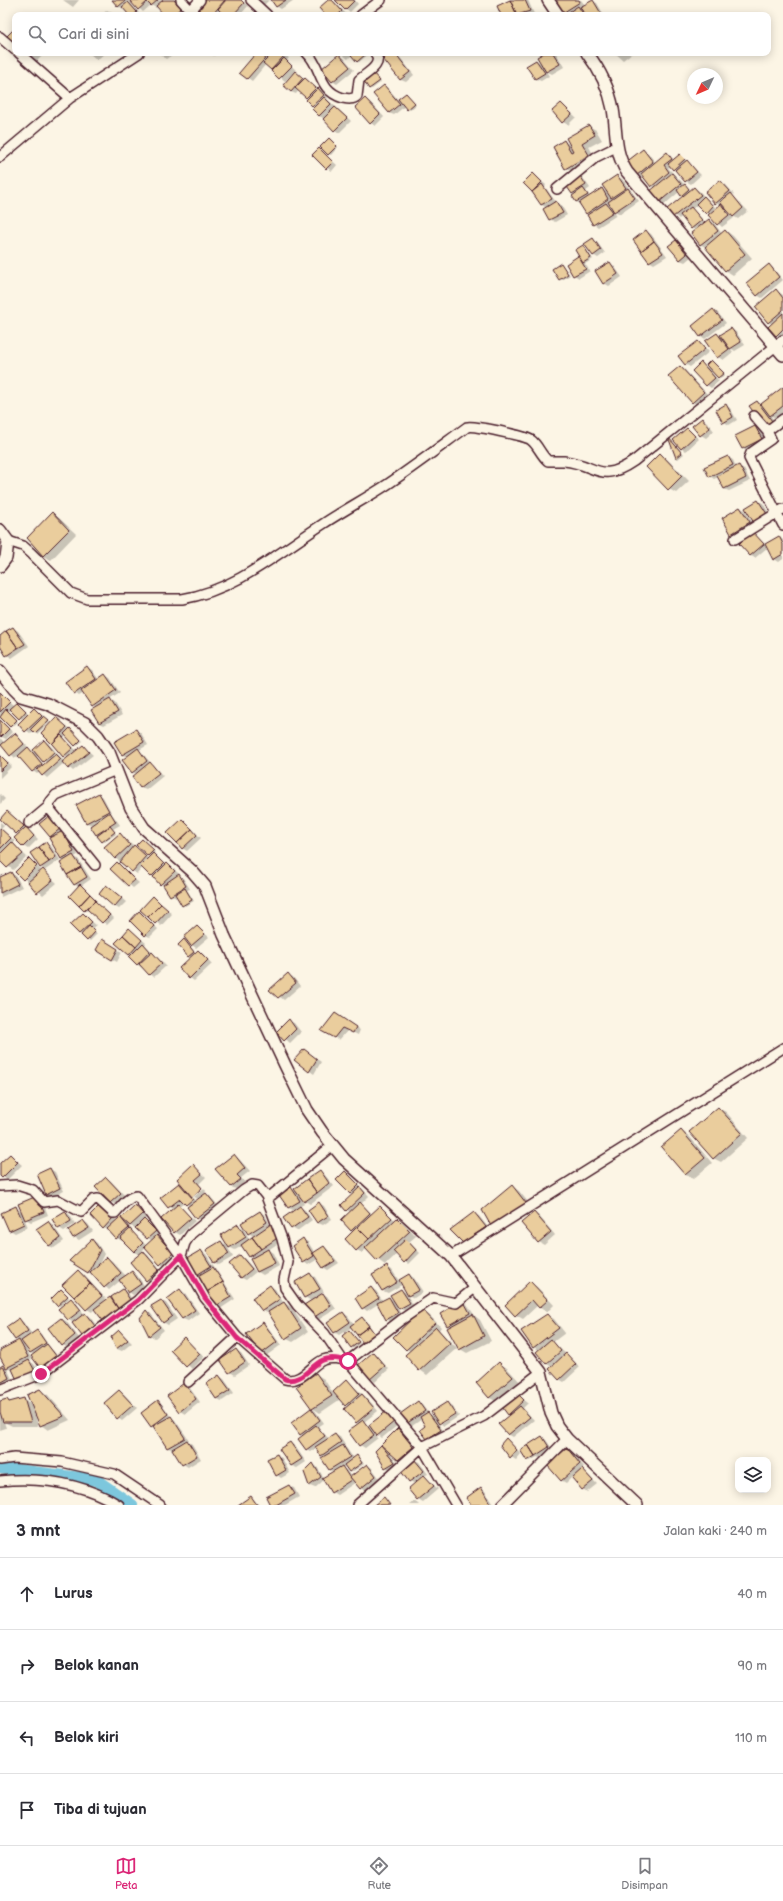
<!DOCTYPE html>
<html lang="id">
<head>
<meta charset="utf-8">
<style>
  :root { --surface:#fff; --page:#f7f7f7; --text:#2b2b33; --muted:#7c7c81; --line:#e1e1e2; --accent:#db2777 }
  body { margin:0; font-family:"Balsamiq Sans",sans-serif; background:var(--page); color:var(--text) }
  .controls { position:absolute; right:12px; bottom:12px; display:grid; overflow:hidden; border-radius:8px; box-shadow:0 2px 10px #0003 }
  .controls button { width:36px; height:36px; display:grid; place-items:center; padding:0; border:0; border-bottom:1px solid var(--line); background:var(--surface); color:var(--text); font:20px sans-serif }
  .compass { position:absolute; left:687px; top:68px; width:36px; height:36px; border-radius:50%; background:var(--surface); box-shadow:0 2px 10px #0003; rotate:226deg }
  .stop { position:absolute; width:12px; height:12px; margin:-9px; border:3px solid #db2777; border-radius:50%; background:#fff }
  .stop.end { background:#db2777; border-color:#fff; box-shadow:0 1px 4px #0008 }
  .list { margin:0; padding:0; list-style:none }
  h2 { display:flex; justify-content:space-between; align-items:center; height:52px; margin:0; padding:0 16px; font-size:17px }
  h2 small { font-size:13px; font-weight:400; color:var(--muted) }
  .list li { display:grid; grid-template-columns:26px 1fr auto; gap:12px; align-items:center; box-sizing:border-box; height:72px; padding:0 16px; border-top:1px solid var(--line) }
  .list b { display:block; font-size:15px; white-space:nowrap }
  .list em { font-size:13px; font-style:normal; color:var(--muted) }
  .icon { flex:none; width:22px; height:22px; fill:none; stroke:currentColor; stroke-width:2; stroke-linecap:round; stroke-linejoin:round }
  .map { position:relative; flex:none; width:783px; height:1505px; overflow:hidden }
  .search { position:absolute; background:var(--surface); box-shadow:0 2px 10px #0003; left:12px; right:12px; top:12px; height:44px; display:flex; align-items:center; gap:10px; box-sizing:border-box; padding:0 14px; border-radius:8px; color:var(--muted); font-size:15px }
  .sheet { height:340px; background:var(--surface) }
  nav { display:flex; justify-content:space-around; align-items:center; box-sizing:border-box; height:56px; border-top:1px solid var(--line); background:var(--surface); font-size:11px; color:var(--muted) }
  nav a { display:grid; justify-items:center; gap:2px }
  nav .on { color:var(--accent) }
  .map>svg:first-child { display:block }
</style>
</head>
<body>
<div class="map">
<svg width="783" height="1505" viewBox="0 0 783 1505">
  <rect width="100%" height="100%" fill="#fcf5e5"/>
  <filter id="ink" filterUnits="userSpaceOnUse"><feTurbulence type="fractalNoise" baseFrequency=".025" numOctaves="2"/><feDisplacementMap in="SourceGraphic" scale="8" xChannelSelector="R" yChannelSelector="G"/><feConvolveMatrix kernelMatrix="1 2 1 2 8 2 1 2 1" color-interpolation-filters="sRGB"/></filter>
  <g filter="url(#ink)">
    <!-- shadow -->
    <path fill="#0003" fill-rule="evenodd" d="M63 0H79L73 7Z
      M113 0H128L139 13 130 15 124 8 118 7Z
      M131 0H176L185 11 180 15H166L158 6 156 8 151 5 143 12Z
      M206 0H241L248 6 242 13 246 15H226L222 12 219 15H203Z
      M253 0H269L262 7Z
      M272 0H294L281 9 276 6Z
      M329 0 335 2 346 14 326 15Z
      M336 0H355L358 4 350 12Z
      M513 0H528L534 14 502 15Z
      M560 0H581L585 5 592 1 597 3 604 15H572L571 14 564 15 562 14Z
      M107 10 112 13 113 15H102Z
      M25 53H45L36 62Z
      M89 53H105L97 60Z
      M159 53H175L166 59Z
      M210 53H217L214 56Z
      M257 53H283L289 58 286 61 296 70 294 72 310 82 322 92 328 98 327 99 351 121 339 133 335 130 325 119 319 116 315 107 307 100 309 98 299 90 296 94 291 92 292 74 285 81 266 64 252 81 248 78 241 73Z
      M340 53H370L359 62 352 55 348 59Z
      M392 53 398 55 414 75 406 82 401 80 384 59Z
      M538 53H556L564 67 552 74 546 71 549 76 541 81 536 79 528 66 536 61 543 64 542 55Z
      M615 53H632L623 60Z
      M339 55 344 58 354 70 337 84 332 81Z
      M374 74 381 82 372 89 370 88Z
      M384 86 389 89 398 100 406 94 416 105 410 110 405 106 394 115 389 113Z
      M366 99 370 102 384 117 375 126 371 123Z
      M562 104 576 117 568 125 563 122Z
      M589 126 596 130 602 140 589 147 596 159 574 172 566 168 564 141 571 146Z
      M331 140 338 147 331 155 329 154Z
      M319 149 337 165 332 171 327 168Z
      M643 150 648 153 656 163 667 154 674 160 682 156 701 175 691 184 686 181 676 169 671 166 668 168 691 191 694 188 699 191 717 209 721 206 716 203 720 181 725 184 734 194 732 195 748 211 738 219 731 215 734 218 722 227 698 204 692 209 706 223 709 220 714 223 722 234 726 231 733 236 752 258 733 275 725 270 705 247 700 244 696 231 692 228 682 216 679 219 668 209 684 196 679 192 664 205 659 202 655 188 643 176 641 178 636 175ZM723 203 727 209 721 205Z
      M533 174 546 185 545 187 556 202 561 205 567 215 555 222 550 219 547 208 542 205 524 183Z
      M579 175 583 178 590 188 586 191 590 197 602 189 608 193 617 176 622 179 639 201 620 214 613 210 617 215 598 227 594 224 589 214 577 202 573 196 575 195 566 184Z
      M646 231 651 234 667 256 654 264 649 261Z
      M593 239 597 242 605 253 598 258 593 255Z
      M676 241 681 244 691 257 685 262 680 260Z
      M583 246 593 259 585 264 590 271 579 278 574 275 578 258 583 260Z
      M610 263 614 266 622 277 609 286 604 283Z
      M561 264 570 275 562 280 560 279Z
      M769 265 773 268 783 280 762 298 757 295Z
      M777 291 783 295V336L781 338 777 335 773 324 768 322Z
      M714 310 718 313 726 323 705 339 701 336Z
      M731 329 736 332 745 345 735 351 730 348 733 352 723 360 718 357 717 334 720 336Z
      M698 342 703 345 709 352 690 367 685 364Z
      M711 361 725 374 721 378 713 371 712 373 719 381 711 388 707 385 701 364 710 369Z
      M681 367 685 370 708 395 697 405 693 402Z
      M783 389V413L775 418 770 415 776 423 765 426 757 402 762 405Z
      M726 406 730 408 737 420 729 425 724 422 717 410Z
      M702 419 707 422 714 431 706 438 701 435Z
      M755 427 760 430 766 442 748 451 743 449Z
      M687 429 699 439 686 451 681 448Z
      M670 439 684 454 678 459 676 458Z
      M660 455 667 459 689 481 676 493 669 489Z
      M728 457 733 460 736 467 739 466 744 469 750 481 729 491 724 489 718 477 714 479 710 476Z
      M758 501 763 503 768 512 756 520Z
      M740 508 745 510 754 525 737 536 732 533Z
      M52 514 59 518 76 534 51 560 43 556Z
      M752 533 766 545 779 537 783 540V559L779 562 774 559 768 547 755 558 751 556 740 544Z
      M13 628 18 631 29 646 12 658 7 655 0 644V637Z
      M87 667 92 670 99 680 105 675 110 678 120 693 109 700 115 703 122 715 104 725 100 723 93 711 97 708 93 706 84 693 79 696 75 693Z
      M0 693 14 706 19 704 28 713 22 719 23 720 11 709 8 712 18 722 12 727 2 717 0 720Z
      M35 709 50 722 37 734 34 731 31 734 19 724Z
      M56 718 72 730 82 741 77 746 67 735 64 738 77 751 83 746 93 755 73 771 64 763 47 778 40 772 37 774 33 771 19 755 15 758 2 745 0 747V738L5 743 15 734 28 747 27 748 33 752 45 741 49 744 64 761 68 758 42 733ZM38 755 47 763 44 765 37 757Z
      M0 721 13 732 6 739 0 736Z
      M136 730 141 733 148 745 139 750 163 776 146 790 141 788 133 777 137 774 132 772 128 757 123 755 115 742Z
      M0 755 12 766 0 778Z
      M0 794 5 799 0 804Z
      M99 794 103 797 112 814 120 825 113 829 116 834 105 842 96 834 92 825 87 823 77 805Z
      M8 812 38 839 28 849 23 846 20 834 17 833Z
      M51 816 67 835 78 855 74 857 78 859 91 879 81 886 94 897 97 901 96 902 114 918 107 925 88 910 87 911 85 910 79 887 74 884 66 861 61 859 52 837 50 836Z
      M182 820 201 838 187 851 182 848Z
      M0 822 4 825 0 829 15 841 13 844 27 857 13 870 0 859 2 854 0 853Z
      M120 835 149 859 151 857 149 855 144 841 155 852 153 854 166 865 168 864 172 867 179 874 178 875 183 878 190 889 187 890 194 901 185 906 178 896 176 898 171 895 165 887 143 867 137 874 115 858Z
      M46 844 51 846 60 860 44 871 57 883 43 895 17 872 29 860 41 870 35 876 36 877 45 870 41 867 31 854Z
      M117 863 139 883 133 888 111 869Z
      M11 873 16 876 22 887 1 897 0 878Z
      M107 886 126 902 119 909 114 906Z
      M153 898 172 914 161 926 142 910Z
      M140 913 158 929 150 937 145 935Z
      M83 914 96 925 91 929 97 934 90 941 79 933Z
      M197 927 209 937 196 948 192 945Z
      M129 929 146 943 145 945 166 966 154 977 137 964 129 954Z
      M102 941 122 952 117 962 97 950Z
      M186 942 196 953 198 951 203 954 212 964 194 981 190 978 192 958 189 956Z
      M288 975 293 977 300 986 284 1000 271 990Z
      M340 1017 360 1030 358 1035 348 1030 339 1040 323 1031Z
      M289 1021 294 1023 301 1032 290 1043 278 1032Z
      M305 1050 321 1062 314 1074 310 1071Z
      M718 1108 726 1112 748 1138 721 1162 713 1158Z
      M681 1131 689 1136 712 1163 693 1179 686 1175 662 1148Z
      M10 1155 22 1165 7 1180 0 1174V1164Z
      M234 1155 238 1158 250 1171 241 1178 245 1182 236 1189 231 1187 217 1169Z
      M193 1165 206 1177 199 1184 202 1187 193 1196 191 1195 196 1201 199 1199 194 1197 204 1188 206 1191 205 1193 210 1196 219 1207 202 1221 197 1218 190 1206 184 1202 179 1206 195 1221 180 1235 175 1232 173 1210 161 1198 179 1184 185 1188Z
      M50 1169 55 1172 64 1191 52 1197 47 1194Z
      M320 1171 324 1174 334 1186 310 1204 305 1201Z
      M345 1172 350 1175 369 1196 361 1204 372 1214 380 1207 395 1220 397 1219 404 1223 416 1236 409 1242 420 1253 409 1264 397 1254 385 1265 378 1260 367 1248 362 1253 357 1250 347 1239 354 1232 342 1220 350 1212 342 1205 353 1195 350 1193Z
      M107 1178 111 1181 125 1196 116 1205 111 1202 97 1187Z
      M512 1186 519 1191 533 1208 499 1229Z
      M291 1189 299 1193 304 1204 299 1207 305 1210 312 1220 297 1231 292 1228 295 1211 289 1208 281 1195Z
      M42 1200 48 1215 31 1222 24 1218 28 1227 15 1233 10 1230 15 1208 22 1212Z
      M319 1203 324 1206 332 1219 323 1225 318 1223 309 1210Z
      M135 1206 147 1217 144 1220 160 1234 157 1236 162 1239 177 1256 166 1267 161 1264 146 1247 142 1251 148 1255 163 1273 151 1283 147 1280 140 1255 134 1252 123 1240 122 1241 117 1238 109 1230 103 1228 105 1209 117 1221 120 1219 127 1222ZM128 1225 135 1228 136 1227 152 1241 147 1246 132 1232 133 1231Z
      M65 1212 70 1215 75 1224 64 1231 59 1228Z
      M260 1212 265 1215 270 1225 283 1240 268 1250 273 1253 279 1266 263 1275 258 1272 251 1259 253 1258 242 1246 235 1250 227 1246 233 1257 219 1265 214 1262 221 1242 229 1246 238 1226 243 1228 250 1240 254 1237 249 1233Z
      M534 1213 539 1216 555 1235 544 1245 539 1242 523 1223Z
      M474 1214 479 1216 490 1230 469 1245 452 1230Z
      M83 1221 88 1224 93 1231 79 1240 74 1237Z
      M48 1222 52 1224 64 1241 54 1248 49 1246Z
      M92 1240 97 1243 104 1254 98 1266 107 1258 112 1261 126 1276 132 1272 137 1275 145 1287 133 1295 129 1292 121 1280 109 1290 93 1275 71 1261Z
      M303 1240 308 1242 315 1253 324 1247 328 1250 339 1263 328 1270 323 1267 318 1259 308 1265 304 1262Z
      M201 1251 206 1254 235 1299 220 1309 195 1275Z
      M240 1256 245 1259 256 1272 246 1280 242 1278 230 1264Z
      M387 1267 392 1270 399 1281 409 1275 414 1278 423 1292 414 1298 406 1294 414 1306 405 1311 397 1307 402 1316 391 1322 387 1319 378 1304 367 1311 363 1308 371 1288 376 1291 383 1301 389 1298 396 1302 401 1290 408 1294 403 1284 388 1293 383 1291 374 1275Z
      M78 1271 83 1274 106 1299 100 1305V1306L110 1299 115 1301 123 1291 128 1293 136 1306 109 1324 95 1308 92 1312 87 1309 64 1285Z
      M310 1274 315 1277 324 1292 321 1293 327 1296 336 1309 318 1320 313 1317 311 1301 305 1297Z
      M530 1282 537 1287 554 1305 547 1312 538 1305 523 1319 516 1315Z
      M270 1286 275 1289 283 1302 291 1307 308 1332 293 1342 285 1338 269 1312 267 1313 263 1311 253 1298Z
      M180 1290 185 1293 199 1313 188 1321 183 1319 168 1299Z
      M63 1291 69 1298 60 1306 52 1299Z
      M72 1299 76 1302 84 1314 90 1317 99 1329 88 1338 83 1335 74 1323 69 1320 60 1309Z
      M161 1301 166 1303 177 1319 168 1325 163 1322Z
      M463 1302 467 1304 475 1316 480 1320 491 1341 467 1353 460 1349 451 1327 447 1325Z
      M147 1311 151 1314 164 1330 155 1338 150 1336 141 1318Z
      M422 1311 429 1315 441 1327 439 1330 457 1348 427 1375 420 1370 410 1351 407 1349Z
      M343 1313 348 1316 354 1324 362 1318 367 1321 376 1336 365 1344 352 1327 339 1335 334 1332Z
      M547 1315 554 1319 565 1333 553 1342 580 1367 564 1382 559 1379 552 1367 547 1364 537 1352 540 1351 534 1347Z
      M19 1319 23 1322 32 1334 37 1331 41 1334 49 1346 61 1360 35 1355 31 1353 22 1340 20 1342 24 1345 32 1359 29 1361 34 1364 39 1374 23 1382 13 1370 7 1368 13 1381 0 1387V1368L3 1366 8 1369 0 1355V1352L19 1341 16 1339Z
      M61 1319 66 1321 79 1338 68 1348 63 1345Z
      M263 1323 267 1326 281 1345 266 1356 261 1353Z
      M119 1331 132 1343 122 1351 117 1349 112 1337Z
      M350 1331 360 1343 354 1348 352 1347Z
      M184 1338 204 1357 192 1369 172 1350Z
      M236 1350 241 1353 249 1365 235 1375 230 1372 221 1360Z
      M373 1353 389 1369 375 1382 358 1366Z
      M499 1363 507 1368 520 1382 497 1402 490 1398 477 1383Z
      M316 1374 324 1379 333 1393 347 1381 367 1398 378 1411 364 1422 369 1426 387 1412 399 1424 382 1438 374 1431 373 1432 378 1438 365 1448 360 1445V1424L357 1422 349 1407 337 1395 339 1400 320 1413 314 1409 324 1423 318 1427 329 1439 335 1435 340 1437 345 1445 344 1446 347 1449 354 1459 357 1456 364 1464 352 1472 346 1465 342 1468 346 1470 351 1477 367 1465 372 1468 380 1479 365 1491 356 1482 337 1495 332 1492 324 1480 315 1488 310 1486 305 1472 313 1464 317 1467 324 1478 334 1472 330 1470 323 1459 325 1458 316 1448 311 1452 307 1449 304 1436 301 1434 311 1409 315 1411 298 1387Z
      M219 1376 224 1379 234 1393 222 1401 217 1399 207 1385Z
      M184 1385 189 1387 200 1402 185 1414 180 1411Z
      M40 1390 48 1395 70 1420 48 1430 41 1425 35 1412H34L38 1426H12L4 1422 6 1428 0 1430V1402L7 1400 12 1402 24 1399 31 1404Z
      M119 1391 124 1394 137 1408 122 1421 118 1418Z
      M517 1394 528 1403 523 1408 534 1420 513 1437 508 1434 511 1415 509 1414Z
      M158 1401 162 1404 171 1417 175 1420 189 1440 187 1441 192 1444 201 1459 188 1467 183 1464 174 1450 168 1448 156 1428 152 1426Z
      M418 1402 422 1405 428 1413 435 1417 447 1403 452 1406 456 1412 440 1422V1424L437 1422 445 1433 432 1441 427 1439V1426L422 1419 412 1426 407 1423Z
      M457 1413 459 1416 444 1426 441 1424Z
      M398 1429 403 1432 417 1450 404 1462 390 1453 399 1465 390 1470 386 1467 376 1452Z
      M542 1437 546 1440 553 1450 540 1458 537 1457 530 1461 528 1460Z
      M506 1439 521 1454 516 1460 511 1457 501 1445Z
      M290 1443 295 1446 306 1462 297 1468 292 1466 281 1450Z
      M567 1449 572 1452 584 1467 581 1470 586 1473 597 1484 587 1492 583 1489 572 1477 566 1483 561 1480Z
      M277 1455 282 1458 290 1473 281 1478 277 1475Z
      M414 1460 419 1462 428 1474 424 1476 438 1489 423 1502 418 1499 415 1484 410 1481Z
      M289 1486 294 1488 299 1497 285 1505H272Z
      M481 1488 485 1491 494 1505H472Z
      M251 1497 259 1505H240Z
      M414 1501 418 1504 419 1505H409Z"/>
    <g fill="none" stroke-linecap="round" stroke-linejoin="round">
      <!-- canal -->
      <path stroke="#7dc7dd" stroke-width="12" d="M0 1468 96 1480 132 1505"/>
    </g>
    <!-- building -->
    <path fill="#eacd9d" stroke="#4a1f2b" d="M112 0H126L118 7Z
      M129 0H145L147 2 138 10Z
      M145 0H158L151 6Z
      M163 0H174L181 8 173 15H164L156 6Z
      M205 0H225L212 15H202L196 10Z
      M226 0H241L244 3 233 15H224L218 9Z
      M271 0H286L276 7Z
      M328 0H332L342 11 338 15H325L319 8Z
      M335 0H354V1L345 10Z
      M510 0 517 15H501L497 6Z
      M510 0H525L530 11 517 15Z
      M558 0H579L580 2 561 14 554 2Z
      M593 0 602 15H585L580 7Z
      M128 2 137 12 134 15H129L122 7Z
      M578 6 584 15H571L569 12Z
      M15 28V45L7 36Z
      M256 53H270L247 79 239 73Z
      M273 53H283L285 55 271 70 263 63Z
      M353 53H367L357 62 351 55Z
      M390 53H395L410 72 400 80 383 59Z
      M544 53H553L560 64 546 72 537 57Z
      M339 54 350 67 332 82 321 69Z
      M284 58 292 66 279 79 271 71Z
      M536 60 545 73 535 79 526 66Z
      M295 71 303 78 291 92 283 85Z
      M373 73 380 81 369 89 363 80Z
      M305 78 316 88 306 98 295 88Z
      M384 85 400 104 389 113 373 94Z
      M318 88 324 95 312 106 306 100Z
      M406 93 415 103 407 110 398 99Z
      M324 97 331 104 319 116 312 109Z
      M365 98 380 114 370 124 355 107Z
      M561 103 572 114 562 123 552 111Z
      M335 107 347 118 334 131 323 119Z
      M589 125 595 135 582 143 589 155 565 169 553 147 564 140 571 152 573 151 566 138Z
      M329 138 337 146 328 155 320 147Z
      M319 148 333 162 326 169 312 155Z
      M643 149 653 162 636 176 625 163Z
      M667 152 672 159 664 165 669 172 651 187 641 174Z
      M680 154 685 159 673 170 668 164Z
      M687 160 697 172 685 182 675 170Z
      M533 173 542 182 532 192 523 183Z
      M672 173 681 184 658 203 649 192Z
      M579 174 586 185 572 194 565 184Z
      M617 175 626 188 611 198 602 185Z
      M720 180 730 191 715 204 705 192Z
      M542 184 552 199 541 205 532 192Z
      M685 184 689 189 681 196 677 190Z
      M694 187 701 195 673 217 667 209Z
      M583 188 588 195 576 202 572 196Z
      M602 188 608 199 586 214 579 203Z
      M628 188 635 198 614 212 608 202Z
      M731 193 743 208 733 217 720 202Z
      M704 196 713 206 706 214 696 204Z
      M556 201 563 213 549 220 543 209Z
      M606 203 613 212 593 225 587 215Z
      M721 204 729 215 717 225 708 215Z
      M691 207 702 220 691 229 680 215Z
      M709 219 718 231 700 245 691 233Z
      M646 230 654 241 641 251 633 240Z
      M725 230 745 254 725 271 705 247Z
      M593 238 601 250 593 256 584 244Z
      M676 240 687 254 680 260 668 246Z
      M654 241 663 253 649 262 641 251Z
      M583 245 591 258 583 263 575 250Z
      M578 256 586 269 573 276 566 264Z
      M610 262 618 274 603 284 595 271Z
      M561 263 568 274 559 280 552 269Z
      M769 264 779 277 757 296 746 283Z
      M776 289 783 298V310L768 323 755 307Z
      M713 309 722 320 700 337 692 326Z
      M783 313V329L776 336 768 327Z
      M731 328 741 342 730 349 720 335Z
      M717 333 729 349 717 358 705 341Z
      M698 341 705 349 685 365 678 356Z
      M711 360 724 373 718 378 706 365Z
      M701 362 715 378 706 386 692 371Z
      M680 366 704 392 692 403 668 376Z
      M783 387V406L770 416 761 404Z
      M757 401 772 421 764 426 749 406Z
      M726 404 733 417 723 423 716 410Z
      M702 418 710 428 700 436 692 426Z
      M755 426 762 439 742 449 735 436Z
      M687 428 695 436 681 449 673 440Z
      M668 437 682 453 676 458Z
      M660 453 682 476 668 490 646 467Z
      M728 456 733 465 709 477 704 467Z
      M739 465 746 478 724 489 717 476Z
      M758 500 767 514 754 523 745 508Z
      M740 507 750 522 731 534 722 518Z
      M52 512 69 530 43 556 27 538Z
      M752 531 764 544 750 556 739 544Z
      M779 536 783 544V554L773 560 765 544Z
      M13 627 25 644 18 648 6 631Z
      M6 631 18 648 6 656 0 646V636Z
      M87 666 96 679 74 694 65 682Z
      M105 674 116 690 92 707 81 691Z
      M0 692 10 702 0 712Z
      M110 699 118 712 99 723 91 710Z
      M17 702 26 711 19 719 9 709Z
      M34 708 42 716 25 732 18 724Z
      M6 709 17 720 10 727 0 717Z
      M44 716 49 720 35 733 31 729Z
      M56 717 67 727 52 744 41 733Z
      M0 720 9 729 1 737 0 736Z
      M70 728 81 740 75 746 64 734Z
      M136 729 144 742 122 755 114 742Z
      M15 733 24 744 10 756 1 745Z
      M61 735 73 748 63 757 52 744Z
      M44 740 54 752 43 762 33 750Z
      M83 745 89 752 68 769 62 762Z
      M28 747 42 764 32 772 18 756Z
      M138 748 147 761 132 773 122 760Z
      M56 754 61 759 42 776 37 770Z
      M0 755 8 763 0 771Z
      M150 762 159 773 140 788 132 777Z
      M99 793 109 811 86 823 76 805Z
      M7 811 24 826 16 834 0 819Z
      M110 812 116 822 96 835 90 826Z
      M50 815 61 828 50 837 39 824Z
      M182 819 192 829 177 843 167 833Z
      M110 826 115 832 102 842 97 836Z
      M26 827 34 836 23 847 14 838Z
      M0 828 11 838 0 849Z
      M192 829 197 835 182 849 177 843Z
      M63 831 74 852 61 859 49 838Z
      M120 833 130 845 115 859 104 847Z
      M142 839 154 850 148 856 136 845Z
      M12 842 23 854 7 868 0 861V854Z
      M46 842 56 857 49 862 39 847Z
      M134 845 146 856 132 872 120 862Z
      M39 847 49 862 40 868 30 853Z
      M153 853 164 864 151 877 140 866Z
      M73 855 81 867 67 875 60 863Z
      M29 858 37 866 23 880 15 872Z
      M117 862 135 880 128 886 110 869Z
      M167 863 175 871 160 885 153 877Z
      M81 867 87 877 74 885 67 875Z
      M43 869 53 880 37 893 28 882Z
      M11 872 18 884 0 893V877Z
      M179 874 186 886 170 896 163 885Z
      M80 884 90 894 79 906 69 896Z
      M106 885 122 898 114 907 99 894Z
      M185 888 192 900 182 906 175 894Z
      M90 894 96 900 84 911 79 906Z
      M153 896 161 904 148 917 140 910Z
      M95 901 110 915 102 923 87 909Z
      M161 904 168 910 155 924 148 917Z
      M139 911 154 926 145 936 130 921Z
      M83 913 92 922 79 934 70 925Z
      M89 926 95 932 87 941 81 935Z
      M197 926 205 934 191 946 184 937Z
      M129 928 142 940 136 947 123 935Z
      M123 935 136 947 129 955 115 943Z
      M102 939 118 949 112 960 96 950Z
      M184 939 194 952 188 957 178 945Z
      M143 943 150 951 137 965 129 957Z
      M198 950 208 960 189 979 179 968Z
      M152 952 162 963 149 975 139 964Z
      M288 973 296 983 278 998 269 990Z
      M335 1013 356 1027 353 1033 342 1028 334 1038 321 1031Z
      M289 1019 296 1029 284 1041 276 1032Z
      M304 1049 317 1059 309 1072 294 1060Z
      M718 1107 742 1133 713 1159 689 1132Z
      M681 1130 705 1158 685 1175 661 1147Z
      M10 1154 18 1162 2 1178 0 1176V1163Z
      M234 1154 245 1168 237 1175 241 1179 231 1187 215 1169Z
      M193 1164 202 1174 195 1180 202 1188 192 1197 177 1179Z
      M50 1168 60 1188 46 1195 37 1174Z
      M320 1170 329 1183 317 1193 307 1179Z
      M345 1171 359 1185 350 1194 336 1180Z
      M106 1177 121 1193 110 1203 95 1187Z
      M307 1179 317 1193 304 1202 294 1189Z
      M179 1183 193 1199 186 1205 180 1199 168 1208 160 1198Z
      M512 1185 526 1203 491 1226 482 1210Z
      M291 1187 300 1201 288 1208 279 1195Z
      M360 1187 365 1193 346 1211 341 1205Z
      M206 1193 215 1204 196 1219 187 1207Z
      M37 1196 44 1212 25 1220 18 1204Z
      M319 1202 328 1216 317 1223 308 1210Z
      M360 1202 370 1213 351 1231 341 1220Z
      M178 1204 191 1218 174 1233 161 1219Z
      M100 1205 113 1218 103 1229 90 1215Z
      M135 1205 143 1214 130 1226 121 1218Z
      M16 1206 24 1224 9 1231 1 1213Z
      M300 1206 308 1217 291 1229 283 1218Z
      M380 1206 392 1218 369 1239 357 1227Z
      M65 1211 71 1221 58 1229 52 1219Z
      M260 1211 267 1222 248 1234 241 1223Z
      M474 1212 486 1227 463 1243 450 1230Z
      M534 1212 551 1232 538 1243 521 1223Z
      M120 1217 129 1228 116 1239 107 1229Z
      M397 1218 410 1231 377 1261 365 1248Z
      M144 1219 156 1231 147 1239 135 1228Z
      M83 1220 89 1228 73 1238 68 1230Z
      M48 1221 60 1238 49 1246 36 1229Z
      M238 1224 246 1237 229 1248 221 1235Z
      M271 1224 279 1237 261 1249 252 1237Z
      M357 1227 369 1239 356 1251 345 1239Z
      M130 1229 143 1243 134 1252 120 1238Z
      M157 1235 173 1253 160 1265 144 1247Z
      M252 1237 261 1249 249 1257 241 1245Z
      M303 1238 314 1256 303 1263 292 1246Z
      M92 1239 100 1250 88 1273 69 1261Z
      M406 1239 416 1250 404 1263 393 1251Z
      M221 1241 229 1254 214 1263 206 1250Z
      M324 1246 335 1261 323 1268 313 1253Z
      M268 1249 275 1263 257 1272 250 1259Z
      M201 1250 211 1266 195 1276 184 1260Z
      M143 1251 159 1270 146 1281 130 1262Z
      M240 1255 252 1269 241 1278 229 1264Z
      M107 1257 121 1273 104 1288 90 1272Z
      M387 1266 397 1282 382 1291 372 1275Z
      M213 1267 223 1282 205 1293 196 1277Z
      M78 1270 90 1283 74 1297 62 1285Z
      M132 1271 141 1284 128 1293 119 1280Z
      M310 1273 320 1289 304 1298 295 1282Z
      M409 1274 419 1290 408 1296 399 1280Z
      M530 1281 548 1300 539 1308 532 1300 515 1316 505 1305Z
      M223 1282 231 1297 214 1307 205 1293Z
      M90 1283 102 1296 86 1310 74 1297Z
      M270 1285 280 1299 262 1311 252 1298Z
      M371 1287 379 1298 362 1309 355 1298Z
      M61 1289 68 1296 57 1306 51 1299Z
      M123 1289 132 1303 119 1310 111 1297Z
      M180 1289 195 1310 182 1319 167 1299Z
      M401 1289 410 1303 399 1309 390 1295Z
      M323 1293 331 1306 313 1318 304 1305Z
      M110 1297 119 1310 104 1322 94 1309Z
      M389 1297 398 1313 386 1320 377 1303Z
      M71 1298 81 1310 68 1320 58 1309Z
      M161 1300 172 1316 163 1323 151 1306Z
      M463 1300 470 1313 447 1326 440 1314Z
      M284 1302 301 1328 285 1339 268 1312Z
      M422 1309 435 1323 406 1350 393 1337Z
      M146 1310 160 1327 149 1336 140 1318Z
      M343 1312 350 1322 334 1333 327 1323Z
      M85 1313 95 1326 82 1336 72 1323Z
      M473 1314 484 1336 459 1350 447 1328Z
      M547 1314 559 1328 533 1348 521 1331Z
      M362 1317 369 1326 357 1335 350 1326Z
      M19 1318 28 1331 15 1340 6 1327Z
      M61 1318 75 1335 62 1346 48 1328Z
      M263 1322 277 1342 261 1354 246 1334Z
      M369 1326 375 1334 363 1343 357 1335Z
      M436 1327 450 1343 419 1371 405 1355Z
      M37 1330 46 1343 30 1353 21 1341Z
      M119 1330 128 1340 116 1349 111 1337Z
      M349 1330 359 1342 351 1348 342 1336Z
      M184 1337 200 1354 186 1367 170 1350Z
      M551 1339 561 1351 546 1364 536 1352Z
      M19 1340 28 1357 6 1368 0 1357V1350Z
      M47 1344 57 1357 41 1369 31 1356Z
      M236 1349 245 1362 229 1373 220 1360Z
      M373 1352 385 1366 369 1380 357 1366Z
      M566 1353 576 1364 559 1380 549 1369Z
      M29 1360 35 1371 17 1380 12 1369Z
      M499 1362 513 1377 489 1398 476 1383Z
      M3 1365 9 1378 0 1383V1367Z
      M316 1373 332 1396 312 1409 296 1387Z
      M219 1375 230 1390 216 1399 206 1384Z
      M347 1379 359 1393 345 1406 333 1392Z
      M184 1383 196 1399 179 1412 167 1396Z
      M40 1389 64 1416 40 1426 27 1395Z
      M119 1390 133 1405 117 1419 104 1403Z
      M517 1393 524 1400 508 1415 502 1407Z
      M362 1394 374 1408 356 1423 344 1409Z
      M24 1398 31 1422H3L0 1412V1401L7 1399 9 1402Z
      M158 1400 168 1414 151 1427 141 1413Z
      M418 1401 425 1411 406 1424 400 1414Z
      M447 1402 455 1414 439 1424 431 1412Z
      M520 1406 530 1417 508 1435 498 1424Z
      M311 1408 320 1420 300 1435 291 1423Z
      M387 1411 395 1421 377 1436 369 1425Z
      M428 1412 441 1430 427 1439 420 1430 425 1426 420 1417Z
      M171 1416 185 1438 167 1448 153 1426Z
      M363 1420 374 1435 359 1446 348 1431Z
      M316 1425 325 1436 306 1450 298 1439Z
      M398 1428 413 1447 398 1460 381 1445Z
      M335 1434 341 1442 321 1456 315 1447Z
      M542 1436 549 1447 535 1456 528 1445Z
      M506 1438 517 1450 510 1458 500 1445Z
      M187 1440 197 1456 182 1465 172 1449Z
      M290 1442 302 1459 291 1466 279 1449Z
      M343 1445 350 1457 329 1470 321 1458Z
      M381 1445 395 1462 385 1468 375 1451Z
      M528 1445 535 1456 527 1461 520 1450Z
      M567 1448 580 1464 561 1481 547 1465Z
      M277 1454 286 1470 276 1476 267 1459Z
      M357 1455 362 1463 349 1472 344 1465Z
      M414 1459 424 1471 409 1482 400 1470Z
      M313 1463 321 1477 309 1486 304 1472Z
      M367 1464 376 1476 360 1489 350 1477Z
      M342 1466 351 1480 331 1493 322 1478Z
      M582 1469 593 1481 582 1490 572 1478Z
      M424 1475 434 1486 417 1500 408 1489Z
      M289 1485 295 1494 276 1505H270L266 1497Z
      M481 1487 491 1505H471L466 1498Z
      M251 1496 257 1505H238Z
      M384 1497 390 1505H374Z"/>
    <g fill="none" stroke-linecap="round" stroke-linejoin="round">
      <defs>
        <path id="minor" d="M181 0 191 11
          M251 0 267 15
          M187 15 200 0
          M361 15 381 0
          M0 37 15 50
          M19 53 70 98
          M307 53C323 68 317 90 343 98 348 99 353 100 357 96L359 80C366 73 384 65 375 53
          M0 157 70 98 139 53
          M557 189 596 157 616 147
          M754 416 767 431 771 439 751 453 749 458 783 525
          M767 431 783 419
          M735 539 783 509
          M8 541 23 546 31 553 71 593 87 599H182C236 590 278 553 323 524 344 510 367 498 388 484 415 466 441 446 467 427 473 425 526 436 531 440 538 445 540 454 548 461 553 461 559 461 564 461 597 464 599 485 634 461L783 340
          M48 807 95 865
          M29 823 48 807 51 801 56 795 116 770
          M0 1186 17 1185 33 1190 44 1202 58 1200 81 1212 93 1200 98 1199 113 1213H115C121 1207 128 1196 137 1196L181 1256 205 1298 237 1337 285 1379C301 1384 311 1365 323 1360 330 1357 342 1359 348 1361L422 1447 456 1505
          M266 1196 282 1239 288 1262 284 1280 285 1288 297 1305 325 1334 342 1359
          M451 1256 783 1048
          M348 1361 401 1320 433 1298 456 1303 476 1287
          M188 1382 237 1337
          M0 1390 41 1374 138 1300 181 1256 185 1243 191 1234 244 1190 252 1185 258 1186 266 1196 272 1195 333 1145
          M0 1460 14 1458 62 1462 114 1474 160 1505
          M0 1481C42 1477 82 1483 119 1505
          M357 1505 422 1447 484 1416 541 1372
          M502 1505 567 1439"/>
        <path id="tertiary" d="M548 0 558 15
          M587 53C600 70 609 88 613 109 617 132 614 152 627 172L783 355
          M0 530 8 541 6 558 0 566
          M0 671 14 689 21 696 48 704 85 723 98 736 109 752 131 808 144 828 192 871 205 886 224 935 285 1065 307 1110 322 1132 344 1159 451 1256 541 1372 551 1413 557 1426 567 1439 637 1505"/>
      </defs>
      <!-- minor casing -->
      <use href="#minor" stroke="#4a1f2b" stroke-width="12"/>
      <!-- tertiary casing -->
      <use href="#tertiary" stroke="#4a1f2b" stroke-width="14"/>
      <!-- minor -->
      <use href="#minor" stroke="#fcf5e5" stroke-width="9"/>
      <!-- tertiary -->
      <use href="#tertiary" stroke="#fcf5e5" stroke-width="11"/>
    </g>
  </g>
  <g fill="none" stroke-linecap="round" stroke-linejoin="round" filter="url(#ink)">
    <!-- route -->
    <path stroke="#db2777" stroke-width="5" d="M41 1374 138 1300 181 1256 205 1298 237 1338 285 1379C301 1384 311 1365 323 1360 330 1357 342 1359 348 1361"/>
  </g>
</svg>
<div class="controls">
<button><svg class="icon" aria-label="layers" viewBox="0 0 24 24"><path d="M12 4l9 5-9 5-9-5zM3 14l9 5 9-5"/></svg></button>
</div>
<svg class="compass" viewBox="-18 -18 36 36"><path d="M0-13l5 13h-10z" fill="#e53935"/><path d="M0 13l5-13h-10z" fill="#7c7c81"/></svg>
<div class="stop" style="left:348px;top:1361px"></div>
<div class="stop end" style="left:41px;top:1374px"></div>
<div class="search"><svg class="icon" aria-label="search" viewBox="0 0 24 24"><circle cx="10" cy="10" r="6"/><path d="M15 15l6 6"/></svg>Cari di sini</div>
</div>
<section class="sheet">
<h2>3 mnt<small>Jalan kaki · 240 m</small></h2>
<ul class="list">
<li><svg class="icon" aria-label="ahead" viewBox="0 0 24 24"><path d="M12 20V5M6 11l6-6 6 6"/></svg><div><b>Lurus</b></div><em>40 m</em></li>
<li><svg class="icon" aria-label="right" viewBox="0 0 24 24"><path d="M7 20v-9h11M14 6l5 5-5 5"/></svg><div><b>Belok kanan</b></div><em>90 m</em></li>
<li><svg class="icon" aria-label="left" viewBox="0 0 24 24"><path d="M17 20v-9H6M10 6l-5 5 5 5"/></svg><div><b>Belok kiri</b></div><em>110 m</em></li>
<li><svg class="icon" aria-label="arrive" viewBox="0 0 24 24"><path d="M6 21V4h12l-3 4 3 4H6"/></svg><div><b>Tiba di tujuan</b></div></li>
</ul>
</section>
<nav>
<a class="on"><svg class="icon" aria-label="map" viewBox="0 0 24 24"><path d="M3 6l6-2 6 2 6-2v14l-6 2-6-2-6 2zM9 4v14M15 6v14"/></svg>Peta</a>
<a><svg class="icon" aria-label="directions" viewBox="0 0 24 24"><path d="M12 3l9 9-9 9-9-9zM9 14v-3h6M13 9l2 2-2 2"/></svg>Rute</a>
<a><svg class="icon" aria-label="saved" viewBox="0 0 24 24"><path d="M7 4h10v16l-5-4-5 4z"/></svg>Disimpan</a>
</nav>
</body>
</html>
